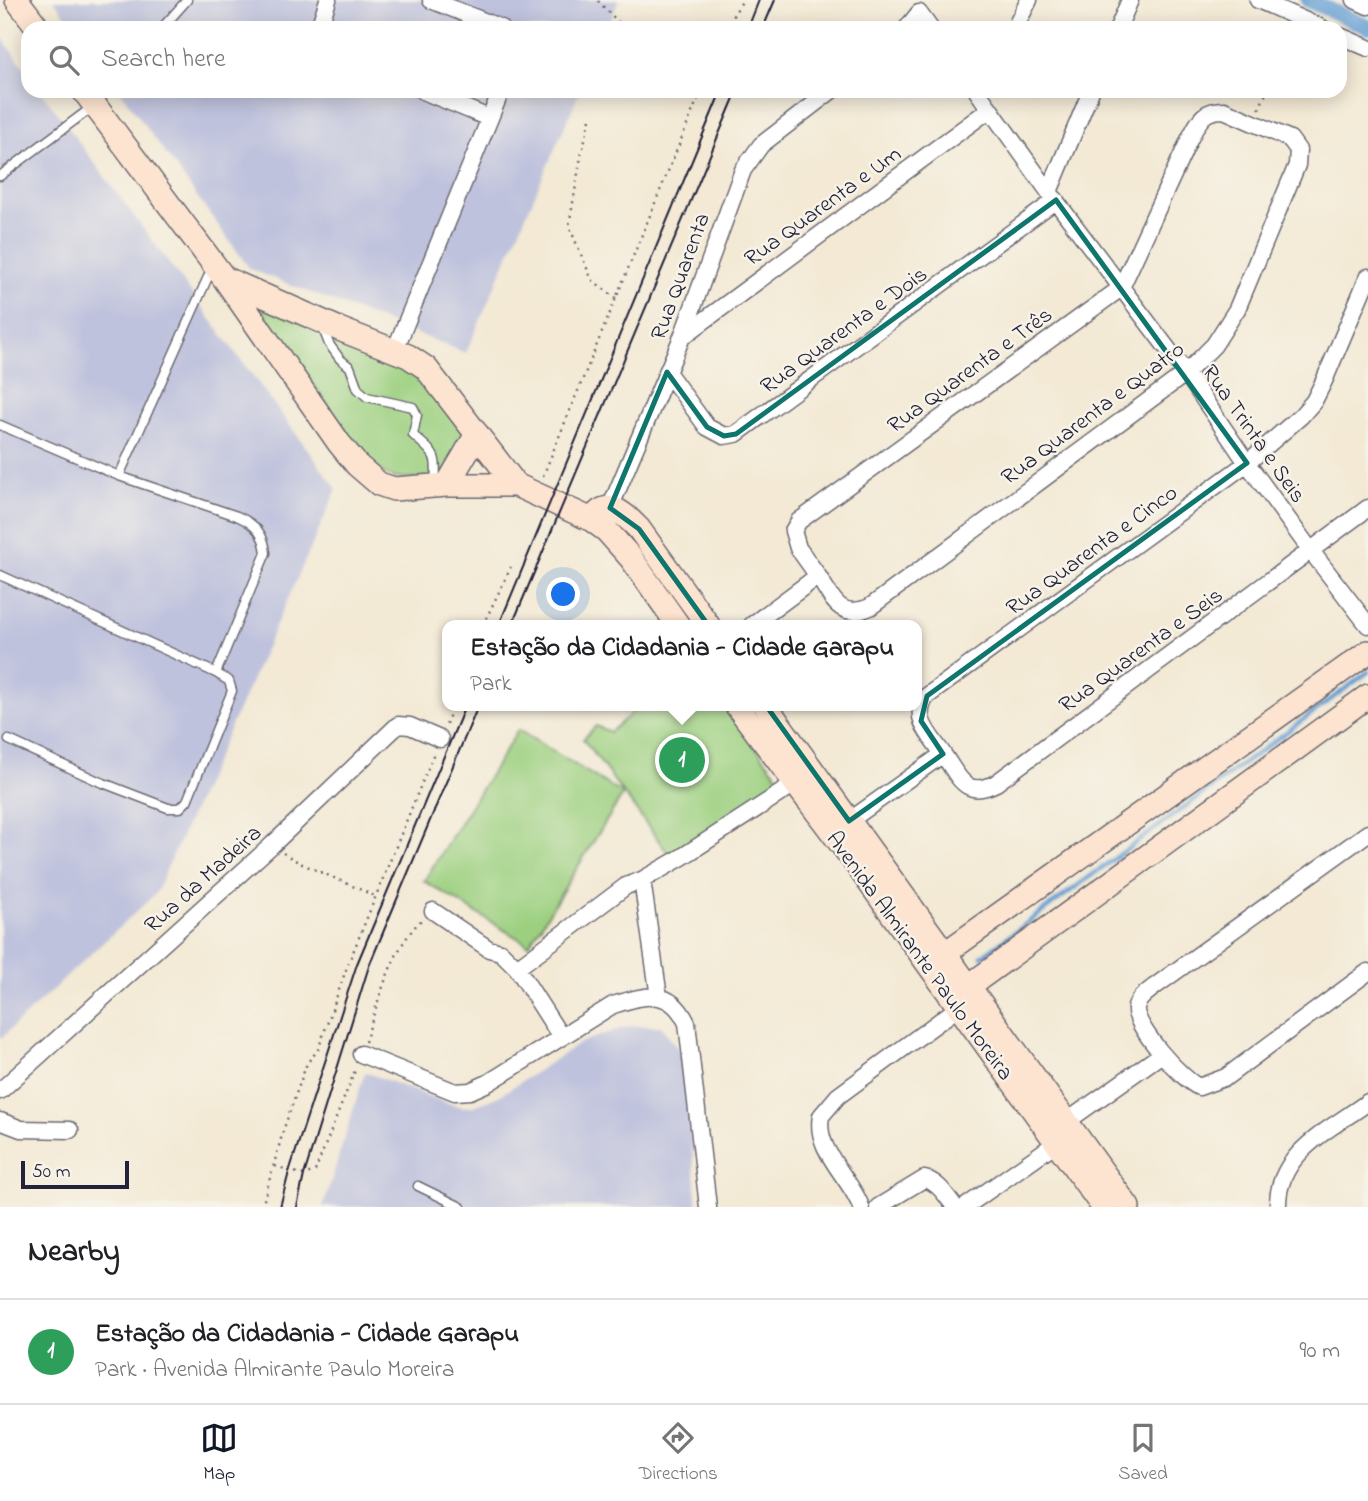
<!DOCTYPE html>
<html lang="en">
<head>
<meta charset="utf-8">
<style>
  :root { --surface:#fff; --page:#f2f2f2; --text:#202124; --muted:#757577; --line:#e0e0e0; --accent:#111827 }
  body { margin:0; font-family:"Indie Flower",sans-serif; background:var(--page); color:var(--text) }
  .scale { position:absolute; left:21px; bottom:18px; width:108px; box-sizing:border-box; padding-left:7px; border:4px solid #22223b; border-top:0; font-size:19px; line-height:24px; white-space:nowrap; color:#22223b; -webkit-text-stroke:5px #f7f3e8; paint-order:stroke }
  .you { position:absolute; left:564px; top:595px; width:24px; height:24px; margin:-18px; border:5px solid #fff; border-radius:50%; background:#1a73e8; box-shadow:0 0 0 10px #1a73e833 }
  .badge { display:grid; place-items:center; width:46px; height:46px; border-radius:50%; background:var(--accent); color:#fff; font-size:23px; font-weight:700 }
  .pin { position:absolute; translate:-50% -50%; border:4px solid #fff; box-shadow:0 2px 7px #0006 }
  .popup { position:absolute; left:442px; top:620px; width:480px; height:91px; box-sizing:border-box; display:grid; place-content:center; border-radius:14px; background:var(--surface); filter:drop-shadow(0 2px 5px #0005); font-size:23px; white-space:nowrap; color:var(--muted) }
  .popup b { font-size:26px; color:var(--text) }
  .popup::after { content:''; position:absolute; left:50%; top:100%; margin-left:-14px; border:14px solid transparent; border-top-color:var(--surface) }
  .list { margin:0; padding:0; list-style:none }
  h2 { display:flex; justify-content:space-between; align-items:center; height:91px; margin:0; padding:0 28px; font-size:30px }
  h2 small { font-size:23px; font-weight:400; color:var(--muted) }
  .list li { display:grid; grid-template-columns:46px 1fr auto; gap:21px; align-items:center; box-sizing:border-box; height:105px; padding:0 28px; border-top:2px solid var(--line) }
  .list b { display:block; font-size:26px; white-space:nowrap }
  .list p { margin:0; font-size:23px; white-space:nowrap; color:var(--muted) }
  .list em { font-size:23px; font-style:normal; color:var(--muted) }
  .icon { flex:none; width:38px; height:38px; fill:none; stroke:currentColor; stroke-width:2; stroke-linecap:round; stroke-linejoin:round }
  .map { position:relative; flex:none; width:1368px; height:1207px; overflow:hidden }
  .search { position:absolute; background:var(--surface); box-shadow:0 4px 18px #0003; left:21px; right:21px; top:21px; height:77px; display:flex; align-items:center; gap:18px; box-sizing:border-box; padding:0 24px; border-radius:21px; color:var(--muted); font-size:26px }
  .sheet { height:196px; background:var(--surface) }
  nav { display:flex; justify-content:space-around; align-items:center; box-sizing:border-box; height:98px; border-top:2px solid var(--line); background:var(--surface); font-size:19px; color:var(--muted) }
  nav a { display:grid; justify-items:center; gap:4px }
  nav .on { color:var(--accent) }
  .map>svg:first-child { display:block }
</style>
</head>
<body>
<div class="map">
<svg width="1368" height="1207" viewBox="0 0 1368 1207">
  <rect width="100%" height="100%" fill="#f7f3e8"/>
  <filter id="ink" filterUnits="userSpaceOnUse"><feTurbulence type="fractalNoise" baseFrequency=".0143" numOctaves="2"/><feDisplacementMap in="SourceGraphic" scale="14" xChannelSelector="R" yChannelSelector="G"/><feConvolveMatrix kernelMatrix="1 2 1 2 8 2 1 2 1" color-interpolation-filters="sRGB"/></filter>
  <filter id="wash" filterUnits="userSpaceOnUse"><feTurbulence type="fractalNoise" baseFrequency=".00686" numOctaves="4" result="noise"/><feDisplacementMap in="SourceGraphic" scale="28" xChannelSelector="R" yChannelSelector="G"/><feGaussianBlur stdDeviation="1.57" result="paint"/><feColorMatrix in="noise" values="0 0 0 0 0 0 0 0 0 0 0 0 0 0 0 0 0 1.4 0 .05"/><feComposite in="paint" operator="in"/></filter>
  <g filter="url(#wash)">
    <rect width="100%" height="100%" fill="#f3e9d4"/>
    <!-- industrial -->
    <path fill="#bfc2dd" d="M54 0H619L607 28H74Z
      M0 35 28 73V91H41L337 489 156 893 0 1039Z
      M120 91H580L466 353 250 269Z
      M633 1026H661L685 1059 697 1207H323L365 1072 447 1103 462 1107 474 1106 499 1096 582 1042 619 1029Z"/>
    <!-- green -->
    <path fill="#9cd080" stroke="#5f795e" stroke-width="2" d="M256 302 406 358 469 436 444 472 431 478H395L383 473 362 454Z
      M640 706H723L783 782 683 849 668 853 583 739 596 726 610 732Z
      M518 730 623 794 529 945 424 881Z"/>
    <g fill="none" stroke-linecap="round" stroke-linejoin="round">
      <!-- stream -->
      <path stroke="#659fd4" stroke-width="4.5" d="M982 956 1368 672"/>
      <!-- canal -->
      <path stroke="#659fd4" stroke-width="16" d="M1308 0 1368 27"/>
    </g>
  </g>
  <g filter="url(#ink)">
    <g fill="none" stroke-linecap="round" stroke-linejoin="round">
      <defs>
        <path id="lane" d="M162 28 187 0
          M0 176 95 105 107 91
          M322 326 329 344 340 359 350 367 358 389 367 397 413 407 417 415 413 435C434 454 438 453 435 483
          M0 425 119 476 237 516C255 524 264 533 266 553L216 673
          M119 476 212 268
          M0 575 216 673 229 681 232 691 187 801 180 808H168L98 781 9 740
          M418 1186 461 1207"/>
        <path id="street" d="M431 0 501 28
          M1258 0 1322 28
          M1355 0 1368 6
          M919 13 930 28
          M319 28 328 0
          M907 28 919 13
          M1015 28 1029 0
          M1118 28 1130 0
          M1340 36 1368 48
          M423 91 489 118
          M977 91 1049 192 1186 373 1247 463 1311 551 1368 625
          M1049 192 1091 91
          M682 337 990 109
          M395 350 501 91
          M667 372 707 427 724 436 736 434 1056 200
          M610 508 682 337 743 170 761 145 831 91
          M752 625 818 576 798 548 793 531 799 521 1121 288 1190 138C1199 121 1202 110 1224 110L1290 139 1298 150 1297 165 1237 309 1214 345 1186 373 870 607C839 620 833 599 818 576
          M943 754C959 777 965 799 996 783L1368 508
          M849 821 943 754C931 736 910 717 927 696L1247 463 1301 416 1314 401 1324 381 1368 277
          M1368 833 1154 987C1148 992 1138 998 1136 1007 1133 1026 1182 1080 1199 1087L1226 1077 1368 972
          M642 880 659 997
          M433 911 489 949 501 952 517 968 561 1037
          M517 968 626 886 642 880 682 857 796 783
          M361 1054 455 1092 470 1091 488 1083 613 1005C646 995 670 987 687 1023L708 1207
          M0 1091 272 845 398 725 410 726 440 739
          M0 1121 21 1129 70 1130
          M1066 1122 1162 1054
          M861 1207C851 1178 814 1150 821 1116L838 1096 959 1007
          M878 1207 924 1179C938 1181 947 1197 955 1207
          M965 1207 1056 1143
          M1278 1207C1276 1153 1330 1130 1368 1102"/>
        <path id="secondary" d="M17 0 38 28
          M84 91 224 278 339 443 357 465 379 484 394 489 447 485H516
          M224 278 339 329 408 356 426 368 516 485 592 520 607 531 631 558 678 625
          M447 485 477 434
          M592 520C608 496 624 514 639 529L708 625
          M737 706 851 857 1103 1207
          M766 706 1128 1207
          M934 961 1368 652
          M958 994 1368 696"/>
      </defs>
      <!-- lane casing -->
      <use href="#lane" stroke="#6b6871" stroke-width="11"/>
      <!-- street casing -->
      <use href="#street" stroke="#6b6871" stroke-width="19"/>
      <!-- secondary casing -->
      <use href="#secondary" stroke="#6b6871" stroke-width="26"/>
      <!-- path -->
      <path stroke="#6b6871" stroke-width="2.5" stroke-dasharray="2 5" stroke-linecap="butt" d="M598 1 624 28
        M725 28 743 0
        M1259 109 1267 91
        M590 119 581 156 569 226 592 280 616 298
        M543 476 701 91
        M483 625 511 567
        M446 724 453 706
        M283 853 300 863 375 896
        M365 1042C379 1000 390 951 422 919
        M275 1166 304 1175 315 1171 356 1068
        M262 1207 284 1128 307 1063 318 1050 347 967 434 753"/>
      <!-- lane -->
      <use href="#lane" stroke="#fff" stroke-width="8"/>
      <!-- street -->
      <use href="#street" stroke="#fff" stroke-width="16"/>
      <!-- secondary -->
      <use href="#secondary" stroke="#fde4d0" stroke-width="23"/>
      <!-- tram -->
      <path stroke="#22223b" stroke-width="2" d="M748 28 759 0
        M763 28 775 0
        M499 625 721 91
        M512 625 737 91
        M280 1207 289 1172 357 964 465 706
        M297 1207 304 1175 369 966 478 706"/>
    </g>
  </g>
  <!-- marked area -->
  <path fill="none" stroke="#0f766e" stroke-width="5" stroke-linejoin="round" d="M1056 200 1247 463 927 696 921 721 943 754 849 821 639 529 610 508 667 372 707 427 724 436 736 434Z"/>
  <g text-anchor="middle" stroke-width="5" stroke-linejoin="round" paint-order="stroke">
    <!-- street labels -->
    <g font-size="23" fill="#22223b" stroke="#f7f3e8">
      <text transform="translate(822 205) rotate(-36)" y="8">Rua Quarenta e Um</text>
      <text transform="translate(679 276) rotate(-70)" y="8">Rua Quarenta</text>
      <text transform="translate(843 329) rotate(-36)" y="8">Rua Quarenta e Dois</text>
      <text transform="translate(969 369) rotate(-36)" y="8">Rua Quarenta e Três</text>
      <text transform="translate(1092 412) rotate(-37)" y="8">Rua Quarenta e Quatro</text>
      <text transform="translate(1255 433) rotate(55)" y="8">Rua Trinta e Seis</text>
      <text transform="translate(1091 549) rotate(-36)" y="8">Rua Quarenta e Cinco</text>
      <text transform="translate(1140 649) rotate(-36)" y="8">Rua Quarenta e Seis</text>
      <text transform="translate(202 878) rotate(-42)" y="8">Rua da Madeira</text>
      <text transform="translate(921 955) rotate(54)" y="8">Avenida Almirante Paulo Moreira</text>
    </g>
  </g>
</svg>
<div class="scale">50 m</div>
<div class="you"></div>
<div class="pin badge" style="left:682px;top:760px;background:#2e9e5b">1</div>
<div class="popup"><b>Estação da Cidadania - Cidade Garapu</b>Park</div>
<div class="search"><svg class="icon" aria-label="search" viewBox="0 0 24 24"><circle cx="10" cy="10" r="6"/><path d="M15 15l6 6"/></svg>Search here</div>
</div>
<section class="sheet">
<h2>Nearby<small></small></h2>
<ul class="list">
<li><span class="badge" style="background:#2e9e5b">1</span><div><b>Estação da Cidadania - Cidade Garapu</b><p>Park · Avenida Almirante Paulo Moreira</p></div><em>90 m</em></li>
</ul>
</section>
<nav>
<a class="on"><svg class="icon" aria-label="map" viewBox="0 0 24 24"><path d="M3 6l6-2 6 2 6-2v14l-6 2-6-2-6 2zM9 4v14M15 6v14"/></svg>Map</a>
<a><svg class="icon" aria-label="directions" viewBox="0 0 24 24"><path d="M12 3l9 9-9 9-9-9zM9 14v-3h6M13 9l2 2-2 2"/></svg>Directions</a>
<a><svg class="icon" aria-label="saved" viewBox="0 0 24 24"><path d="M7 4h10v16l-5-4-5 4z"/></svg>Saved</a>
</nav>
</body>
</html>
